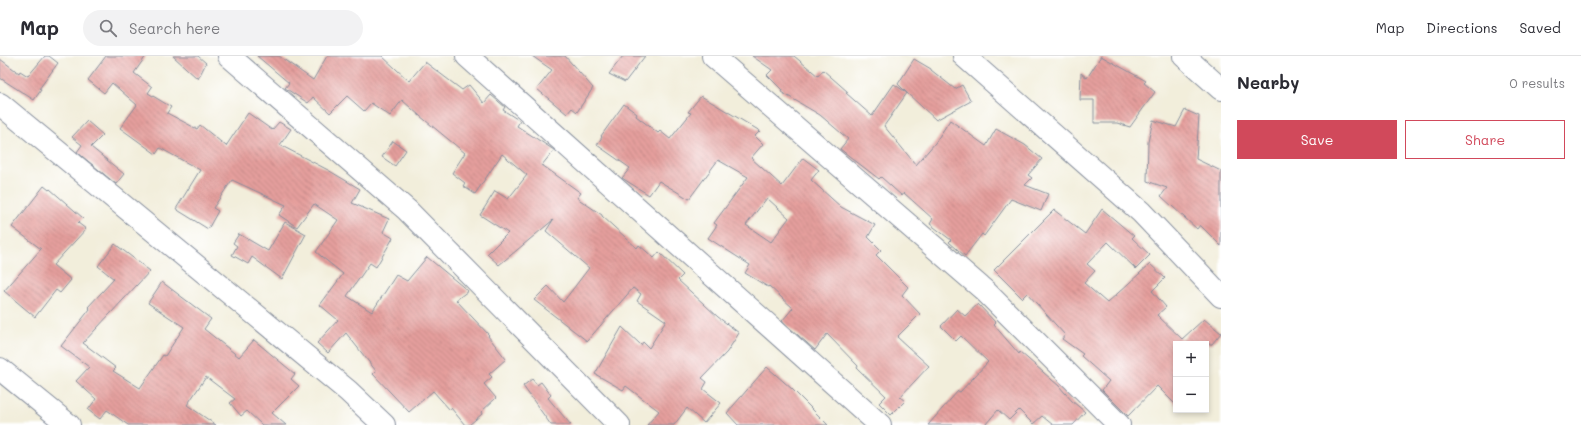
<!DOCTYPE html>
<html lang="en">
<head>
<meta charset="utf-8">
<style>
  :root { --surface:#fff; --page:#f2f2f3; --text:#2b2b33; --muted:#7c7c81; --line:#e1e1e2; --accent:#d1495b }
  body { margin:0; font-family:Mali,sans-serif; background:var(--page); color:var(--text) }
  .controls { position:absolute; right:12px; bottom:12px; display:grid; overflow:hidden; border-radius:0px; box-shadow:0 2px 6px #0003 }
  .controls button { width:36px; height:36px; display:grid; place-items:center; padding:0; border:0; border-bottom:1px solid var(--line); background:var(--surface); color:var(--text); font:20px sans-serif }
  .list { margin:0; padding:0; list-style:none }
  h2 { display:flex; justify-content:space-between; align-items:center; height:52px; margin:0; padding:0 16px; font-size:17px }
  h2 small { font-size:13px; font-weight:400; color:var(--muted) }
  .actions { display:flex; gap:8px; padding:12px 16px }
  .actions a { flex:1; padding:9px 0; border:1px solid var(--accent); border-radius:0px; text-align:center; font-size:14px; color:var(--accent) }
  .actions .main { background:var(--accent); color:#fff }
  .icon { flex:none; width:22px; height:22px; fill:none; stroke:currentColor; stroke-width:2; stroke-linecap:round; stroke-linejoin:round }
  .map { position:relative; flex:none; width:1221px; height:369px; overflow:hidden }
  header { display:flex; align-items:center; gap:24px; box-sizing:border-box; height:56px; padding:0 20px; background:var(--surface); border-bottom:1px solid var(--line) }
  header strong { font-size:19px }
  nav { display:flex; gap:22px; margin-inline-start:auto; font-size:14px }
  .search { width:280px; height:36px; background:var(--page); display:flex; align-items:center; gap:10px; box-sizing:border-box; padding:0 14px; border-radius:22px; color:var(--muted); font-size:15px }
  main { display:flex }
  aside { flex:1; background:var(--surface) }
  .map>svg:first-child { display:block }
</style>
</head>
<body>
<header>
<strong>Map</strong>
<div class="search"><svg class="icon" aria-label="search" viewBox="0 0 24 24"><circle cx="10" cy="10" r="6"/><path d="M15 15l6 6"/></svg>Search here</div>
<nav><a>Map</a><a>Directions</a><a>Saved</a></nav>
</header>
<main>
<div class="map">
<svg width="1221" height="369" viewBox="0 0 1221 369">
  <defs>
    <pattern id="building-back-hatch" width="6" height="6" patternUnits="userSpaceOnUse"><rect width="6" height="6" fill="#e59f9c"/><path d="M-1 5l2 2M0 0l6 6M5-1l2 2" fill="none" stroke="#b98282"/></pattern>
  </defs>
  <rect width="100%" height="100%" fill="#fff"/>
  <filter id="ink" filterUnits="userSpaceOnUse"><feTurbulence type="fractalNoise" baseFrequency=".025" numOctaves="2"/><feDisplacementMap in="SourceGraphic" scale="8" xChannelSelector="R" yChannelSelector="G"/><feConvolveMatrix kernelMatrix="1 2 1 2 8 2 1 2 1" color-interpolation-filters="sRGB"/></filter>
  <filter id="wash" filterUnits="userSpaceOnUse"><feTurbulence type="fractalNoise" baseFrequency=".012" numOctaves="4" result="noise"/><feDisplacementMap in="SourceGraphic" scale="16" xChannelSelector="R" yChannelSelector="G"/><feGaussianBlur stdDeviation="0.9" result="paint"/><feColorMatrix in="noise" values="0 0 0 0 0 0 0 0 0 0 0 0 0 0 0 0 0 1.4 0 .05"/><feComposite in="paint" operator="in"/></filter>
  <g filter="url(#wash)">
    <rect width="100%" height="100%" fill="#f2eedb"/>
    <g id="blocks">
      <!-- building -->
      <path fill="url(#building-back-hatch)" fill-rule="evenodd" d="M45 0H49L58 7 39 33 41 34 34 44 0 22V3L19 17 20 15 28 20Z
        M106 0H146L134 17 152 31 148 37 171 51 167 57 197 73 200 69 226 90 248 57 272 74 279 66 291 73 280 89 328 114 360 133 352 147 389 163 383 176 393 182 376 211 370 207 347 240 372 256 396 219 407 225 427 201 468 235 456 244 489 279 488 280 506 303 489 318 492 321 484 328 496 342 481 356 482 358 469 369H465L451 352 450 354 433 335 409 356 373 318 376 315 346 277 328 297 317 287 338 264 320 249 343 218 316 196 338 164 314 148 297 171 279 159 286 149 232 124 213 152 218 155 208 173 176 153 200 114 160 92 156 98 120 72 137 49 112 27 104 37 88 24Z
        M173 0H198L206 7 198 23Z
        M257 0H279L313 24 327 0H382L409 25 425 6 462 34 469 29 484 47 491 39 505 51 503 54 520 65 517 70 554 94 542 109 581 137 577 142 602 159V160L637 192 639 189 654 202 659 196 683 219 678 224 718 261 739 277 727 296 702 322 707 326 703 333 721 347 704 367 687 352 674 369H647L659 355 626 330 623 334 595 318 622 271 641 289 643 286 649 292 666 265 637 245 641 238 633 232 587 285 534 244 548 230 563 246 589 212 546 175 553 164 499 209 487 198 508 177 480 159 495 135 508 143 527 119 502 98 475 138 463 130 465 127 452 117 465 97 420 60 402 44 390 60 371 47 364 55 347 40 330 57 313 41 308 47 285 32 289 27Z
        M532 0H565L593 32 577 56 572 52 567 58 537 33 552 14Z
        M623 0H645L625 26 609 18Z
        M752 0H794L818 20 823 14 848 36 846 37 872 60 894 28 907 37 898 28 914 3 931 13V14L955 33 962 29 971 45 936 64 907 37 884 70 916 109 935 87 950 64 986 90 996 73 1025 89 1042 103 1028 119 1032 122 1025 129 1048 138 1041 155 1011 143 984 180 982 178 965 200 949 186 951 184 930 168 933 163 904 137 902 140 881 121 879 123 840 93 848 83 820 59 781 36 782 34 767 19 772 14Z
        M1101 0 1146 25 1144 27 1155 36 1130 71 1117 67H1094V44H1080L1081 17 1087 22Z
        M701 40 760 75 755 80 763 88 751 102 782 130 803 102 819 114 811 124 841 151 875 169 868 181 881 194 876 199 908 231 902 239 920 258 897 281 929 310 900 341 905 345 891 359 879 347 886 340 857 312 858 310 827 278 815 294 782 265 793 252 769 230 768 231 745 217 750 209 708 182 717 169 714 167 748 121 718 104 689 143 659 125 649 139 622 122 630 112 597 89 602 81 601 80 624 48 637 58 636 60 658 77 660 75 670 83 691 57 688 56ZM767 142 789 162 771 186 746 169Z
        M1185 54 1199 60 1196 103 1221 115V190L1200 169 1197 173 1161 140 1167 132 1147 125 1148 86 1153 64 1176 71Z
        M87 65 103 79 91 91 124 118 116 128 77 96 82 89 72 81Z
        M393 85 406 94 395 110 382 101Z
        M44 130 49 134 50 133 83 162 78 167 86 173 53 209 71 224 60 237 56 234 35 261 4 235 41 193 12 171Z
        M1102 153 1134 180 1132 182 1150 199 1136 213 1108 186 1087 208 1095 215 1084 227 1107 247 1150 208 1165 222 1152 235 1166 251 1157 259 1182 283 1204 263 1221 277 1212 288H1176V349L1157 330 1128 360 1102 334 1109 325 1081 300 1083 298 1062 283 1065 279 1027 237 1022 242 994 214 1054 154 1085 178Z
        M285 166 306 178 282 223 252 201 248 208 232 199 237 190 233 187 239 178 268 195Z
        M115 188 150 215 83 287 116 312 113 315 140 332 163 299 165 300 184 271 148 247 162 226 211 263 204 273 239 301 254 284 295 318 291 323 299 330 272 357 286 369H262L247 355 241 360 230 347 235 343 206 321 187 349 216 369H128L107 354 100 363 88 354 96 343 76 325 89 311 61 290 90 253 88 251 114 223 98 210Z
        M978 248 996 267 994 269 1019 298 1020 296 1059 330 1072 345 1085 356 1073 369H1053L1042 360 1033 368 1019 354 1009 364 998 354 985 369H928L958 335 960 336 988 306 961 280 956 285 941 270 957 253 965 260Z
        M767 311 792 333 828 369H738L727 357Z
        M532 323 537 329 541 326 551 339 548 342 571 369H551L523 330Z"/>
    </g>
  </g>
  <g filter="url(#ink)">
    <use href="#blocks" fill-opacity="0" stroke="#868e9c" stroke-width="1"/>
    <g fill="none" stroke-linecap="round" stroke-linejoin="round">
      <defs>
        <path id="minor" d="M229 0 407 154 619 369
          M467 0 880 369
          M713 0 985 235 1119 369
          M964 0 1141 156 1221 240
          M1184 0 1221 33
          M0 48 348 335 384 369
          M0 313 69 369"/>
      </defs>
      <!-- minor casing -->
      <use href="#minor" stroke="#868e9c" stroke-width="24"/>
      <!-- minor -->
      <use href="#minor" stroke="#fff" stroke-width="22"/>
    </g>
  </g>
</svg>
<div class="controls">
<button>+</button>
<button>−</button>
</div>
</div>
<aside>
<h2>Nearby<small>0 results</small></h2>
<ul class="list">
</ul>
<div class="actions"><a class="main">Save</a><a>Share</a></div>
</aside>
</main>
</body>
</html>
